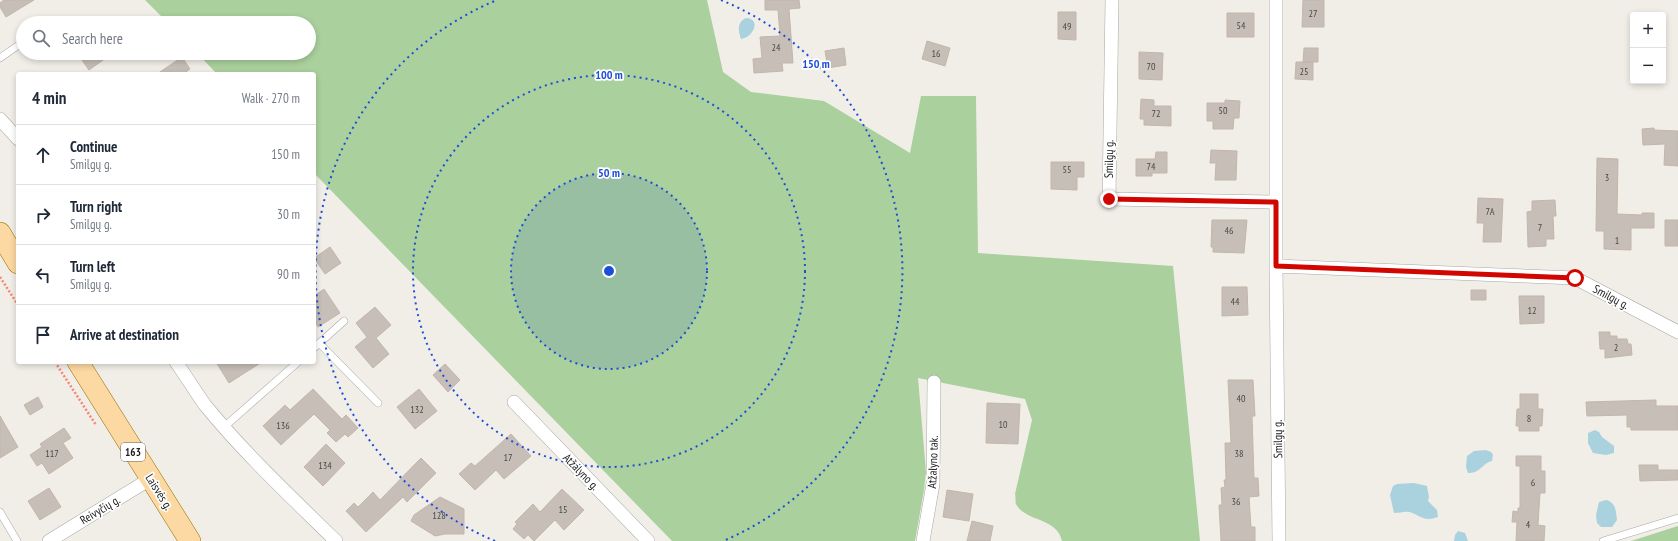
<!DOCTYPE html>
<html lang="en">
<head>
<meta charset="utf-8">
<style>
  :root { --surface:#fff; --page:#f2f2f3; --text:#1f2937; --muted:#747a83; --line:#e0e1e3 }
  body { margin:0; font-family:"PT Sans Narrow",sans-serif; background:var(--page); color:var(--text) }
  .controls { position:absolute; right:12px; top:12px; display:grid; overflow:hidden; border-radius:4px; box-shadow:0 2px 6px #0003 }
  .controls button { width:36px; height:36px; display:grid; place-items:center; padding:0; border:0; border-bottom:1px solid var(--line); background:var(--surface); color:var(--text); font:20px sans-serif }
  .stop { position:absolute; width:12px; height:12px; margin:-9px; border:3px solid #d20600; border-radius:50%; background:#fff }
  .stop.end { background:#d20600; border-color:#fff; box-shadow:0 1px 4px #0008 }
  .list { margin:0; padding:0; list-style:none }
  h2 { display:flex; justify-content:space-between; align-items:center; height:52px; margin:0; padding:0 16px; font-size:17px }
  h2 small { font-size:13px; font-weight:400; color:var(--muted) }
  .list li { display:grid; grid-template-columns:26px 1fr auto; gap:12px; align-items:center; box-sizing:border-box; height:60px; padding:0 16px; border-top:1px solid var(--line) }
  .list b { display:block; font-size:15px; white-space:nowrap }
  .list p { margin:0; font-size:13px; white-space:nowrap; color:var(--muted) }
  .list em { font-size:13px; font-style:normal; color:var(--muted) }
  .icon { flex:none; width:22px; height:22px; fill:none; stroke:currentColor; stroke-width:2; stroke-linecap:round; stroke-linejoin:round }
  .map { position:relative; flex:none; width:1678px; height:541px; overflow:hidden }
  .search { position:absolute; background:var(--surface); box-shadow:0 2px 6px #0003; left:16px; top:16px; width:300px; height:44px; display:flex; align-items:center; gap:10px; box-sizing:border-box; padding:0 14px; border-radius:22px; color:var(--muted); font-size:15px }
  .panel { position:absolute; background:var(--surface); box-shadow:0 2px 6px #0003; left:16px; top:72px; width:300px; height:292px; border-radius:4px }
  .map>svg:first-child { display:block }
</style>
</head>
<body>
<div class="map">
<svg width="1678" height="541" viewBox="0 0 1678 541">
  <rect width="100%" height="100%" fill="#f1eee8"/>
  <!-- forest -->
  <path fill="#aad09d" d="M145 0H707L723 72 751 92 824 101 910 153 921 96H976L978 253 1173 266 1200 541H1062C1057 517 1025 522 1016 504 1015 502 1016 497 1015 494L1032 420 1025 399 918 378 926 472 924 490 915 541H672L314 173V74H217L197 53H309V23H168Z
    M1678 526V541H1631Z"/>
  <!-- water -->
  <path fill="#a9d1de" d="M746 18C762 19 753 38 741 39 738 31 737 22 746 18Z
    M1595 430 1599 432 1602 437 1614 446V453L1606 455 1593 453 1588 443V433Z
    M1486 450 1491 452 1493 455 1492 461C1482 463 1480 474 1468 473L1466 467 1467 456 1474 451Z
    M1414 483 1427 486 1429 497 1428 501 1437 510 1438 517C1424 522 1421 516 1410 512 1405 511 1399 513 1394 513L1390 495 1393 486 1397 484Z
    M1606 500C1616 502 1616 512 1617 520L1612 527H1601L1597 523 1596 515 1599 502Z
    M1458 531 1465 533 1468 541H1454L1455 535Z"/>
  <!-- building -->
  <path fill="#c6beb7" stroke="#c3b6aa" d="M4 0H34L6 17 0 7V3Z
    M765 0H799L800 8 789 9 793 63H782L783 71 754 73 753 59 762 58 760 37 780 36 778 10H765Z
    M1303 0H1324V27H1302Z
    M1058 12H1076V40L1058 39Z
    M1227 13H1254V37H1227Z
    M927 41 950 48 945 66 922 59Z
    M844 48 846 65 828 68 825 51Z
    M1304 48H1318V62H1303Z
    M1139 52 1163 53 1162 80 1139 79Z
    M77 53H113L89 70Z
    M182 57 190 69 183 74H157Z
    M1296 62H1313V80L1295 79Z
    M1141 99 1154 100V106H1171V126L1144 125V119H1140Z
    M1225 100 1240 101 1239 118H1234L1233 129H1213V121H1207V103H1225Z
    M1654 128V130L1678 131V166L1664 165 1665 144 1643 145 1642 129Z
    M1211 150 1237 151 1236 180H1215L1216 163H1210Z
    M1156 152H1167V173H1152V176H1136V159H1155Z
    M1597 158 1618 159 1617 214 1642 215V213H1654V228H1631V250L1604 249V231H1596Z
    M1051 162H1084V177H1077V190L1051 189Z
    M1478 198 1503 199 1501 242H1483L1484 223H1477Z
    M1555 200 1556 216H1553L1554 239H1546V246L1528 247 1527 212 1532 211V201Z
    M1212 220H1247L1244 253 1213 252V247H1211Z
    M1665 220H1678V246H1665Z
    M330 247 341 263 325 274 314 258Z
    M1222 287H1247L1248 315 1222 316Z
    M324 289 340 313 318 327 314 320V296Z
    M1471 290H1486V300H1471Z
    M1519 296H1544V323L1520 324Z
    M375 307 391 325 376 338 389 354 373 368 355 347 367 337 356 323Z
    M1599 332H1610V336H1617V339H1627L1628 344H1631L1632 355 1605 358V349H1600Z
    M216 362H262L229 383Z
    M445 364 460 380 448 392 433 375Z
    M1228 380H1253L1255 416H1252L1254 478H1258L1259 496 1249 497 1251 527H1255V541H1221L1219 505H1222L1221 488 1225 487 1224 480H1226L1225 443H1231Z
    M313 389 342 419 346 415 358 428 348 437 345 434 336 442 327 433 330 430 314 414 281 445 263 426 285 405 290 410Z
    M419 389 437 411 415 429 397 407Z
    M1520 394H1538V409H1543L1542 426H1539V431H1519V426H1516L1517 409H1520Z
    M38 397 43 407 30 415 24 405Z
    M1656 400V406H1678V430H1631V427H1627V415L1587 416 1586 402Z
    M987 403 1020 404 1018 444 986 443Z
    M0 416 18 447 0 458Z
    M64 428 71 438 63 443 73 458 49 474 42 463 37 466 30 455 42 447 40 444Z
    M511 434 531 456 504 479 496 470 475 490 459 474 471 463 475 466Z
    M326 444 345 463 323 486 304 467Z
    M1516 456H1541V471H1545V493H1540L1538 525 1545 526 1544 541H1516L1517 522H1512L1513 511 1518 512V508H1520V466H1516Z
    M421 458 436 473 407 502 403 497 366 532 346 511 354 503 358 507 373 492 380 500Z
    M1639 465H1658V470H1678V480L1640 481Z
    M49 488 61 507 40 520 28 501Z
    M562 489 584 510 564 530 555 520 534 541 528 535 524 539 513 529 517 524 515 522 533 504 540 512Z
    M947 490 973 494 969 521 943 517Z
    M440 497 464 509V534H445L435 536 411 521 414 515Z
    M972 521 993 526 990 541H967Z"/>
  <g fill="none" stroke-linecap="round" stroke-linejoin="round">
    <defs>
      <path id="lane" d="M0 58 23 42
        M319 343 378 403
        M314 348 344 321
        M224 427 298 362
        M0 512 17 541
        M1603 541 1678 518"/>
      <path id="street" d="M1112 0 1109 199 1276 202
        M1276 0V266L1575 278 1678 332
        M0 119 18 139
        M1276 266 1279 541
        M176 362C186 376 195 391 205 405 245 454 291 497 336 541
        M514 402 648 541
        M49 541 150 479
        M923 541 933 484 934 382"/>
      <path id="primary" d="M0 233 18 263
        M78 362 190 541"/>
    </defs>
    <!-- lane casing -->
    <use href="#lane" stroke="#a8a8a8" stroke-width="8"/>
    <!-- street casing -->
    <use href="#street" stroke="#a8a8a8" stroke-width="14"/>
    <!-- primary casing -->
    <use href="#primary" stroke="#9e6e00" stroke-width="22"/>
    <!-- path -->
    <path stroke="#fa8370" stroke-width="2.5" stroke-dasharray="2 2" stroke-linecap="butt" d="M0 277 18 305
      M55 362 96 425"/>
    <!-- lane -->
    <use href="#lane" stroke="#fff" stroke-width="7"/>
    <!-- street -->
    <use href="#street" stroke="#fff" stroke-width="13"/>
    <!-- primary -->
    <use href="#primary" stroke="#fcd8a2" stroke-width="21"/>
  </g>
  <g fill="none" stroke-linecap="round" stroke-linejoin="round">
    <!-- route -->
    <path stroke="#d20600" stroke-width="5" d="M1109 199 1276 202V266L1575 278"/>
  </g>
  <!-- distance rings -->
  <circle cx="609" cy="271" r="98" fill="#1d4ed8" fill-opacity=".12"/>
  <g fill="none" stroke="#1d4ed8" stroke-width="2" stroke-dasharray="2 4">
    <circle cx="609" cy="271" r="98"/>
    <circle cx="609" cy="271" r="196"/>
    <path d="M495 541A293 293 0 0 1 497 0M721 0A293 293 0 0 1 723 541"/>
  </g>
  <g text-anchor="middle" stroke-width="3.5" stroke-linejoin="round" paint-order="stroke">
    <!-- number labels -->
    <g font-size="10" fill="#4a4846">
      <text x="1313" y="17">27</text>
      <text x="1241" y="29">54</text>
      <text x="1067" y="30">49</text>
      <text x="776" y="51">24</text>
      <text x="936" y="57">16</text>
      <text x="1151" y="70">70</text>
      <text x="1304" y="75">25</text>
      <text x="1223" y="114">50</text>
      <text x="1156" y="117">72</text>
      <text x="1151" y="170">74</text>
      <text x="1067" y="173">55</text>
      <text x="1607" y="181">3</text>
      <text x="1490" y="215">7A</text>
      <text x="1540" y="231">7</text>
      <text x="1229" y="234">46</text>
      <text x="1617" y="244">1</text>
      <text x="1235" y="305">44</text>
      <text x="1532" y="314">12</text>
      <text x="1616" y="351">2</text>
      <text x="1241" y="402">40</text>
      <text x="417" y="413">132</text>
      <text x="1529" y="422">8</text>
      <text x="1003" y="428">10</text>
      <text x="283" y="429">136</text>
      <text x="52" y="457">117</text>
      <text x="1239" y="457">38</text>
      <text x="508" y="461">17</text>
      <text x="325" y="469">134</text>
      <text x="1533" y="486">6</text>
      <text x="1236" y="505">36</text>
      <text x="563" y="513">15</text>
      <text x="439" y="519">128</text>
      <text x="1528" y="528">4</text>
    </g>
    <!-- shield labels -->
    <rect fill="#fff" stroke="#646464" stroke-width="1" x="121" y="443" width="24" height="18" rx="3"/>
    <g font-size="11" font-weight="bold" fill="#212121">
      <text x="133" y="456">163</text>
    </g>
    <!-- street labels -->
    <g font-size="12" fill="#212121" stroke="#fff">
      <text transform="translate(1109 159) rotate(-89)" y="4">Smilgų g.</text>
      <text transform="translate(1611 297) rotate(28)" y="4">Smilgų g.</text>
      <text transform="translate(1278 439) rotate(-91)" y="4">Smilgų g.</text>
      <text transform="translate(933 462) rotate(-88)" y="4">Atžalyno tak.</text>
      <text transform="translate(581 472) rotate(46)" y="4">Atžalyno g.</text>
      <text transform="translate(159 492) rotate(58)" y="4">Laisvės g.</text>
      <text transform="translate(100 510) rotate(-31)" y="4">Reivyčių g.</text>
    </g>
  </g>
  <circle cx="609" cy="271" r="6" fill="#1d4ed8" stroke="#fff" stroke-width="2"/>
  <g font-size="12" text-anchor="middle" font-weight="bold" fill="#1d4ed8" stroke="#fff" stroke-width="3.5" stroke-linejoin="round" paint-order="stroke">
    <text x="816" y="68">150 m</text>
    <text x="609" y="79">100 m</text>
    <text x="609" y="177">50 m</text>
  </g>
</svg>
<div class="controls">
<button>+</button>
<button>−</button>
</div>
<div class="stop" style="left:1575px;top:278px"></div>
<div class="stop end" style="left:1109px;top:199px"></div>
<div class="search"><svg class="icon" aria-label="search" viewBox="0 0 24 24"><circle cx="10" cy="10" r="6"/><path d="M15 15l6 6"/></svg>Search here</div>
<section class="panel">
<h2>4 min<small>Walk · 270 m</small></h2>
<ul class="list">
<li><svg class="icon" aria-label="ahead" viewBox="0 0 24 24"><path d="M12 20V5M6 11l6-6 6 6"/></svg><div><b>Continue</b><p>Smilgų g.</p></div><em>150 m</em></li>
<li><svg class="icon" aria-label="right" viewBox="0 0 24 24"><path d="M7 20v-9h11M14 6l5 5-5 5"/></svg><div><b>Turn right</b><p>Smilgų g.</p></div><em>30 m</em></li>
<li><svg class="icon" aria-label="left" viewBox="0 0 24 24"><path d="M17 20v-9H6M10 6l-5 5 5 5"/></svg><div><b>Turn left</b><p>Smilgų g.</p></div><em>90 m</em></li>
<li><svg class="icon" aria-label="arrive" viewBox="0 0 24 24"><path d="M6 21V4h12l-3 4 3 4H6"/></svg><div><b>Arrive at destination</b></div></li>
</ul>
</section>
</div>
</body>
</html>
